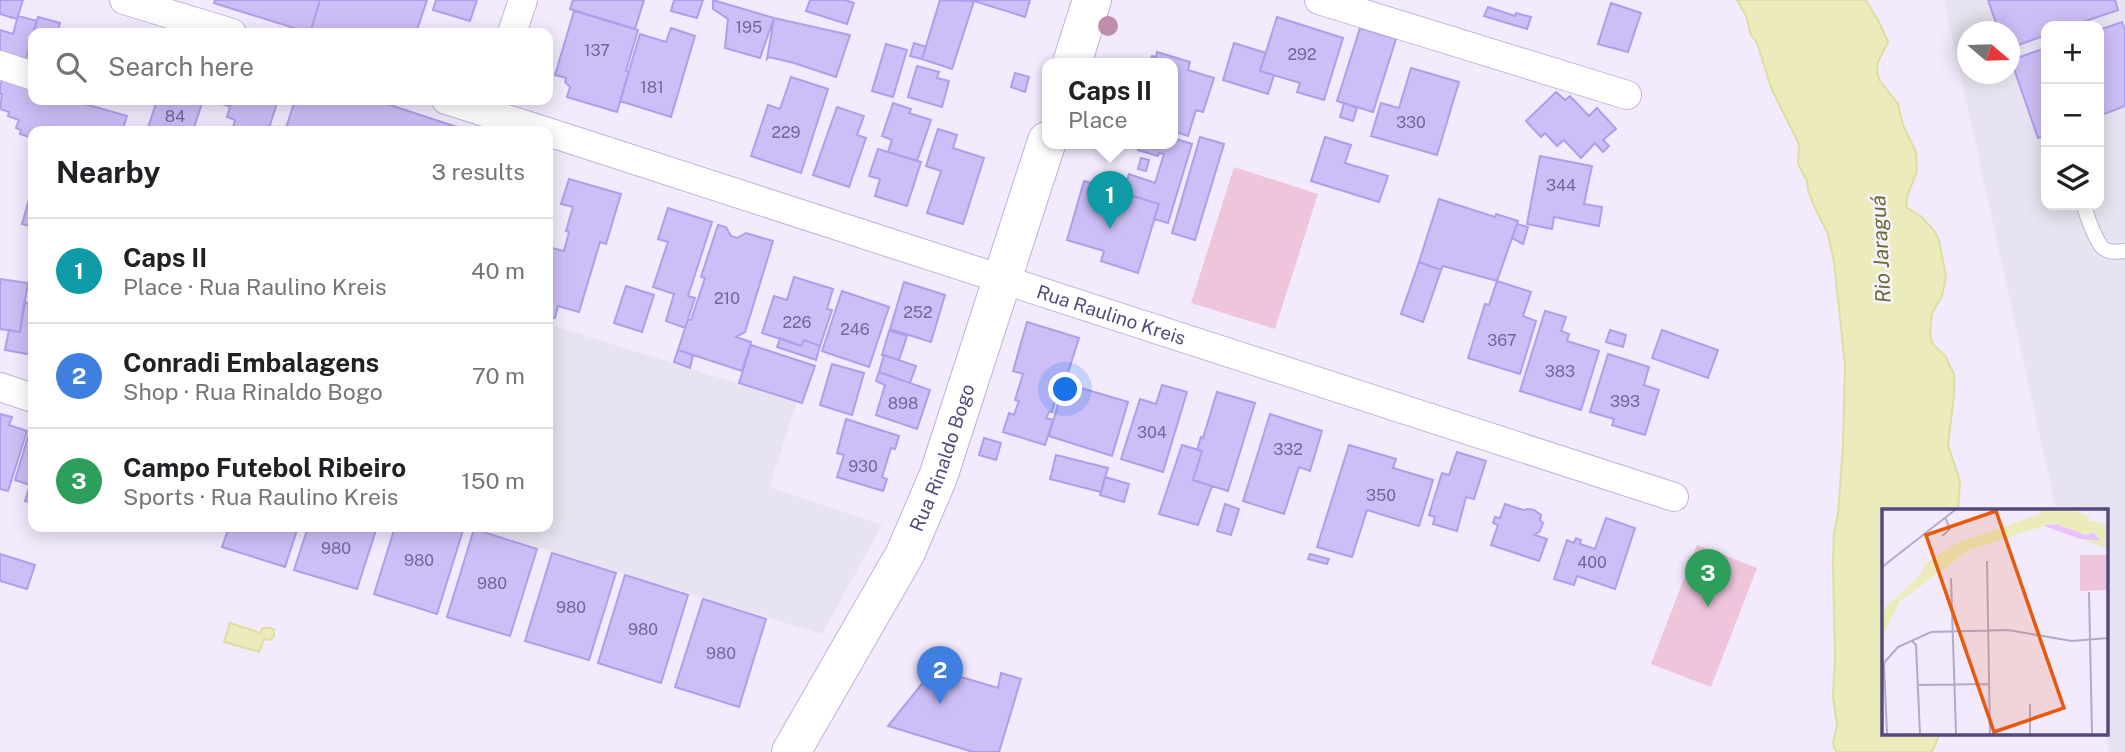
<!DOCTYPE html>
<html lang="en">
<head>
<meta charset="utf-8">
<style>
  :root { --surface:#fff; --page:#f6f6f6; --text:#202124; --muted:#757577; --line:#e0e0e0; --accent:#d93025 }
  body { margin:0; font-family:"Public Sans",sans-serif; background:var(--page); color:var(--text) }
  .controls { position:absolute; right:21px; top:21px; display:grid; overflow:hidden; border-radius:14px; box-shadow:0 4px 18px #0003 }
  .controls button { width:63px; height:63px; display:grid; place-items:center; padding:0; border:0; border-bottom:2px solid var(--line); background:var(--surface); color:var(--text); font:35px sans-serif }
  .compass { position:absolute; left:1957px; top:21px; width:63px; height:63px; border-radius:50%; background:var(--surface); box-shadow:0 4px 18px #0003; rotate:109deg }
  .you { position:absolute; left:1066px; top:390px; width:24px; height:24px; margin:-18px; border:5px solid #fff; border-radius:50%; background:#1a73e8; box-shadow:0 0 0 10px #1a73e833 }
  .badge { display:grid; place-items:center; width:46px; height:46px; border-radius:50%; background:var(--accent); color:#fff; font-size:23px; font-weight:700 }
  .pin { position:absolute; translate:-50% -58px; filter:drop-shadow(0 2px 4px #0008) }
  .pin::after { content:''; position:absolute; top:37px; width:24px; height:21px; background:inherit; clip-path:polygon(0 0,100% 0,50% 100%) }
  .popup { position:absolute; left:1042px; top:58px; width:136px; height:91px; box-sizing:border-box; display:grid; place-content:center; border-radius:14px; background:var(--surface); filter:drop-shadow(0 2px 5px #0005); font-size:23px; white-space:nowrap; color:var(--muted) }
  .popup b { font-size:26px; color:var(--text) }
  .popup::after { content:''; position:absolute; left:50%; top:100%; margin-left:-14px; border:14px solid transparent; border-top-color:var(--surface) }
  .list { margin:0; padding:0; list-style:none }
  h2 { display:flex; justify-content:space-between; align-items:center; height:91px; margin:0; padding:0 28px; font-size:30px }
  h2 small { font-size:23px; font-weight:400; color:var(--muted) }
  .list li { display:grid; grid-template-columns:46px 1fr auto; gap:21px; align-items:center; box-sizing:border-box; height:105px; padding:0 28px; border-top:2px solid var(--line) }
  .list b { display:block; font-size:26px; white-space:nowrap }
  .list p { margin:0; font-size:23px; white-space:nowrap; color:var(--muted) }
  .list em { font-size:23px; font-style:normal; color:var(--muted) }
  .icon { flex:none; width:38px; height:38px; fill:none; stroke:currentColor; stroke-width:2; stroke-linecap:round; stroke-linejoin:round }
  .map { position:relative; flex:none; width:2125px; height:752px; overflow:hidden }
  .search { position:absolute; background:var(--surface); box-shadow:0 4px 18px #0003; left:28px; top:28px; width:525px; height:77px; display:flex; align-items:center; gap:18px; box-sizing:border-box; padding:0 24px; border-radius:14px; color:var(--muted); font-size:26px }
  .panel { position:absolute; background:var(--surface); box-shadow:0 4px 18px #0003; left:28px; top:126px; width:525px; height:406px; border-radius:14px }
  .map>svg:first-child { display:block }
</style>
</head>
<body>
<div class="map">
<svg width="2125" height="752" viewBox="0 0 2125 752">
  <rect width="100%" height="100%" fill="#f3eafe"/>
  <!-- industrial -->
  <path fill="#e7e3f0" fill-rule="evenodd" d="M1944 0H2125V752H2109L2105 733 2106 510H2056ZM2046 26H2099V205H2046ZM1968 32H2010V74H1968Z
    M548 324 797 402 769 487 882 525 822 634 470 527H548Z"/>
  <!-- green -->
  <path fill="#efc5dc" d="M1234 167 1318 194 1275 329 1191 303Z
    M1697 545 1757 568 1711 687 1651 664Z"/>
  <!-- water -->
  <path fill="#ebebbb" stroke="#dddea0" stroke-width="2" d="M1737 0H1866L1879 22 1888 42 1878 62 1877 72 1880 81 1898 104 1903 125 1916 152 1917 171 1907 197 1906 207 1922 217 1935 232 1939 240 1946 277 1942 296 1932 313 1930 333 1932 343 1946 357 1954 375V396L1948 445 1960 481 1958 510H1884V733H1940L1932 752H1836L1833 743 1837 725 1833 697 1835 658 1833 563 1834 533 1838 514 1843 446 1845 365 1834 262 1828 234 1815 208 1808 190 1807 181 1798 164 1799 144 1772 90 1757 43 1751 35 1746 16Z
    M230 623 260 633 263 628H271L274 630V636L270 640 264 639 259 652 224 642Z"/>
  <!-- building -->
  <path fill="#cdbef7" stroke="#b09deb" stroke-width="2" d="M0 0H23L17 19 0 14Z
    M215 0H320L310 33 214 3Z
    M320 0H427L416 33H310Z
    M436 0H477L470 21 433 10Z
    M573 0H644L635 29 570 9Z
    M674 0H703L697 18 671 11Z
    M713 0 774 18 760 58 725 48 728 19 713 9Z
    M810 0H845L854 3 847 24 806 11Z
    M940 0 974 1 952 69 922 59Z
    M971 0H1030L1025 17Z
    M1988 0H2115L2118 10 2071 26H2046V35L2010 48V32H1999Z
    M1611 3 1641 13 1628 52 1598 44Z
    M1488 7 1515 16 1516 13 1531 17 1527 29 1484 16Z
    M574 11 638 30 626 71 629 72 617 112 567 97 570 87 565 82 566 78 555 75Z
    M18 16 37 21 25 62 0 54V30L13 34Z
    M38 17 60 23 58 31 64 33H33Z
    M1277 17 1343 38 1324 100 1297 92 1300 83 1260 71Z
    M774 18 850 35 836 77 794 63 769 57 767 59Z
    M2122 22 2125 30V106L2099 116V30Z
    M671 28 695 36 671 117 620 101 640 34 666 42Z
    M1360 28 1396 39 1373 112 1337 101Z
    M33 34V65L25 62Z
    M914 43 926 47 922 59 910 56Z
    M1234 43 1266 53 1260 71 1274 75 1268 94 1223 80Z
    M886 44 907 50 893 97 872 91Z
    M2046 48V135L2038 138 2011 60Z
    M1157 52 1190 62 1188 70 1214 78 1203 112 1196 110 1188 136 1173 131V63H1150L1152 56 1156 57Z
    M917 66 939 72 937 78 949 81 942 107 908 97Z
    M1411 68 1459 82 1437 155 1371 136 1381 103 1399 108Z
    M1015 73 1029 77 1025 92 1011 87Z
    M3 77 33 80V100H71L127 116 122 131H33V138L20 134 21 130 16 128 19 120 8 116 9 112 0 109 2 94H0V86Z
    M791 77 828 89 801 173 751 156 768 105 780 109Z
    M1556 92 1565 100 1570 96 1589 116 1597 108 1616 129 1603 140 1609 146 1603 152 1595 143 1581 158 1564 140 1557 146 1545 133 1541 137 1526 121Z
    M157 100H203L193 131H147Z
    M212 100H232L230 107Z
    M232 100H278L268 131H232L235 120 227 117Z
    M295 100H375L469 131H285Z
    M893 103 911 109 909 113 931 120 917 161 888 152 892 140 882 136Z
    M1344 103 1357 108 1353 121 1340 117Z
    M837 107 864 116 857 135 866 138 849 187 813 175Z
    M938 129 957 135 953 148 984 158 963 224 927 213 941 171 926 166Z
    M1200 137 1224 144 1195 240 1172 233Z
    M1325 137 1351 145 1345 163 1388 176 1379 202 1311 181Z
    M1173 138 1192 144 1168 223 1154 219 1159 204 1123 193 1129 174 1155 183 1164 154 1159 153 1158 156 1138 150 1140 143H1173Z
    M878 149 921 162 907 206 875 196 880 179 869 176Z
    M1540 156 1592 166 1584 204 1602 207 1599 226 1554 217 1552 229 1527 224Z
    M1141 158 1149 160 1146 171 1138 169Z
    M569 179 621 194 606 244 600 242 579 312 558 306 555 318 548 316V247L564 251 569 232 566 231 573 207 561 204Z
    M1084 181 1159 204 1138 273 1101 261 1104 251 1067 240Z
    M33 185V227L22 224Z
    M1439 199 1495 217 1496 214 1518 221 1497 281 1443 266 1441 270 1419 262Z
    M668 208 712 222 688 296 695 298 685 328 666 321 674 294 653 287 668 242 658 239Z
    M1517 224 1528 227 1523 244 1512 238Z
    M718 225 726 227 731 236 737 238 746 233 773 241 745 332 736 337 751 342 742 371 678 350 688 319 691 320 705 278 701 277Z
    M1419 262 1441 270 1423 322 1401 314Z
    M794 277 833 289 827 309 832 310 820 346 804 340 801 346 762 333 774 296 787 300Z
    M0 279 28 283 20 332 0 329Z
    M1497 281 1531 292 1523 316 1536 321 1520 374 1468 358 1485 304 1489 305Z
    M904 282 945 295 931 342 890 329Z
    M626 286 654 295 642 332 614 323Z
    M842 291 889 307 869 367 822 351Z
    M24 302 33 304V355L5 350 9 330 20 332Z
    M1545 311 1566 317 1561 331 1569 334 1567 341 1599 351 1581 410 1520 391Z
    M1027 322 1079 338 1065 382 1061 381 1052 412H1049L1046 418 1053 420 1045 445 1003 432 1009 413 1014 415 1019 401 1015 400 1023 374 1013 371Z
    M1610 330 1626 335 1623 347 1606 342Z
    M1662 330 1718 350 1708 378 1652 358Z
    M889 331 907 336 899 360 882 355Z
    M780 338 801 346 804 340 820 346 816 360 777 347Z
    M751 345 815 366 802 403 739 383Z
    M678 350 693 355 690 368 674 362Z
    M1608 354 1649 367 1644 385 1659 390 1645 435 1612 425 1614 419 1590 412Z
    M884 355 916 366 910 383 879 372Z
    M832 364 864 373 852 415 820 405Z
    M879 372 930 390 917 429 876 415 885 385 876 381Z
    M1064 383 1128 402 1112 456 1049 436Z
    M1162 385 1187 392 1163 472 1121 459 1140 399 1156 404Z
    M1217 392 1255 403 1228 491 1193 480 1202 451 1197 450 1201 437 1203 438Z
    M0 414 12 417 9 425 27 431 8 491 0 489Z
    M1270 414 1322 431 1310 471 1299 467 1284 514 1243 501Z
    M846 419 899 436 895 449 891 448 882 477 887 479 883 491 837 477 844 455 837 453Z
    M31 427 33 428V503L25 501 30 485 15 480Z
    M984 438 1001 443 996 460 979 455Z
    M1182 445 1202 451 1193 480 1212 486 1198 525 1159 514Z
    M1349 445 1396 459 1393 468 1433 480 1419 526 1367 510 1352 557 1317 547Z
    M1457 452 1486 461 1474 499 1466 497 1457 531 1433 524 1435 517 1429 515 1442 473 1449 475Z
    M1056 455 1108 468 1101 492 1050 479Z
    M1105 477 1129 484 1124 502 1100 495Z
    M1225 504 1239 509 1231 535 1217 531Z
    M1505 504 1523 510 1528 509 1534 510 1541 515 1540 520 1543 523 1540 531 1535 535 1547 539 1539 561 1491 545 1498 525 1493 523 1495 517 1500 518Z
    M1606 518 1635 528 1615 589 1577 576 1574 585 1554 579 1567 540 1574 543 1576 538 1581 540 1580 544 1595 549Z
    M229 527H298L285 567 222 547Z
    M308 527H377L357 589 294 570Z
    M395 527H464L437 614 374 594Z
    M474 529 537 549 510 636 447 617Z
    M552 553 616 573 589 660 525 641Z
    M0 554 35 565 27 589 0 581Z
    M1310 554 1329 559 1327 564 1308 559Z
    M625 575 688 595 661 683 598 663Z
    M703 599 766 619 739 707 675 687Z
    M934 669 998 688 1001 673 1021 679 999 752H973L888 726Z"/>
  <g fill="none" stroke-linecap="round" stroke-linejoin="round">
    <defs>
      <path id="service" d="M2084 205C2086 214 2096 242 2103 248 2109 253 2118 252 2125 251"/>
      <g id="minor">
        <path d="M124 0 232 33"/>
        <path d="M1319 0 1627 95"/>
        <path d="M512 33 523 0"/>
        <path d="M0 65 30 75"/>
        <path d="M446 100 545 131"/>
        <path id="s1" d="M548 132 1674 497"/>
        <path d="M0 387 33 398"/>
      </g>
      <g id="secondary">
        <path d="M1072 63 1092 0"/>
        <path id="s2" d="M791 752 905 554 938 477 1047 141"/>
      </g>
    </defs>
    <!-- service casing -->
    <use href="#service" stroke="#c0b5da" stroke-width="16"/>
    <!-- minor casing -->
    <use href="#minor" stroke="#c0b5da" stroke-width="30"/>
    <!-- secondary casing -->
    <use href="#secondary" stroke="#bfb1dd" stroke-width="40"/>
    <!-- service -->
    <use href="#service" stroke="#fff" stroke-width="14"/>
    <!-- minor -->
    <use href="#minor" stroke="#fff" stroke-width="28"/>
    <!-- secondary -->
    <use href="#secondary" stroke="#fff" stroke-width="38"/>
  </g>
  <!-- trees -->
  <circle fill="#bd8faa" cx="1108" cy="26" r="10"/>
  <g text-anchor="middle" stroke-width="5" stroke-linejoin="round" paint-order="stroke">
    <!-- number labels -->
    <g font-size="16" fill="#72669c">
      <text x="749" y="33">195</text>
      <text x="597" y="56">137</text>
      <text x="1302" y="60">292</text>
      <text x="652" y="93">181</text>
      <text x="175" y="122">84</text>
      <text x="1411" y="128">330</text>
      <text x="786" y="138">229</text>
      <text x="1561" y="191">344</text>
      <text x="727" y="304">210</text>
      <text x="918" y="318">252</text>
      <text x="797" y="328">226</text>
      <text x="855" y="335">246</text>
      <text x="1502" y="346">367</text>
      <text x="1560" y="377">383</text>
      <text x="1625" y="407">393</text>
      <text x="903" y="409">898</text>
      <text x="1152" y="438">304</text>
      <text x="1288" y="455">332</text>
      <text x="863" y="472">930</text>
      <text x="1381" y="501">350</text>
      <text x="336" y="554">980</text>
      <text x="419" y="566">980</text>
      <text x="1592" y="568">400</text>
      <text x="492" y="589">980</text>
      <text x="571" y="613">980</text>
      <text x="643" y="635">980</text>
      <text x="721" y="659">980</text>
    </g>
    <!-- street labels -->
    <g font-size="19" fill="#54497d" stroke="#f8f2ff">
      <text dy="7" stroke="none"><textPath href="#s1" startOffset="592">Rua Raulino Kreis</textPath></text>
      <text dy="7" stroke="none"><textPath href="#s2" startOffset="332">Rua Rinaldo Bogo</textPath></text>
    </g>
    <!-- water labels -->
    <g font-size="21" font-style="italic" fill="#6b6c32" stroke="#f8f2ff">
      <text transform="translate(1881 249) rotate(-93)" y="7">Rio Jaraguá</text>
    </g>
  </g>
  <!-- overview -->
  <g transform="translate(1882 509)">
    <rect width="226" height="226" fill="#f3eafe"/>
    <path d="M178 15 203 26 210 22 220 32 198 30 160 16Z" fill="#e9c3ff"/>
    <path d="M198 46H226V81L198 82Z" fill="#efc5dc"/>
    <path d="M157 1H193L209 9 205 11 226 16V40L202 31 219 32 212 23 205 26 171 14 87 41 17 93 0 130V102L38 66 43 55 75 34 158 5Z" fill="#ebebbb"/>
    <path fill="none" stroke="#b3aaca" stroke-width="2" d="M60 27 68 20 63 8M105 52 108 225M0 58 73 1M69 69 74 225M207 83 210 225M30 132 34 136 38 225M2 154 5 225M0 156 16 138 49 123 126 121 190 132 226 129M36 176 107 175M148 195V225"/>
    <path fill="#e8590c" fill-opacity="0.15" stroke="#e8590c" stroke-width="3.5" d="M114 2 182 199 112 223 44 26Z"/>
    <rect width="226" height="226" fill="none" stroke="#54497d" stroke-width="3.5"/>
  </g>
</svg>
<div class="controls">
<button>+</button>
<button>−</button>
<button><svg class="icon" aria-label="layers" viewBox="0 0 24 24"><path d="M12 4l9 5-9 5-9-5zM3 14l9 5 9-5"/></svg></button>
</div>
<svg class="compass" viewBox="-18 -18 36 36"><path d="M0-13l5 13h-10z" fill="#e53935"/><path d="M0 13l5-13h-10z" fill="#757577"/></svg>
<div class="you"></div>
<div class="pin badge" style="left:1110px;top:229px;background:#0f9aa8">1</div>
<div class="popup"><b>Caps II</b>Place</div>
<div class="pin badge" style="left:940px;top:704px;background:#3f7fe0">2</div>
<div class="pin badge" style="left:1708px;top:607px;background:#2e9e5b">3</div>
<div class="search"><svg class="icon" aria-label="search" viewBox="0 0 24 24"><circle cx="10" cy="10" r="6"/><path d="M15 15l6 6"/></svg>Search here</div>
<section class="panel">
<h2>Nearby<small>3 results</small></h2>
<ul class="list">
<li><span class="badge" style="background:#0f9aa8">1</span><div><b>Caps II</b><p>Place · Rua Raulino Kreis</p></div><em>40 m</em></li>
<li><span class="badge" style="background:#3f7fe0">2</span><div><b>Conradi Embalagens</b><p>Shop · Rua Rinaldo Bogo</p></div><em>70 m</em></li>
<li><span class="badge" style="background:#2e9e5b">3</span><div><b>Campo Futebol Ribeiro</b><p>Sports · Rua Raulino Kreis</p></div><em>150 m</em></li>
</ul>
</section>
</div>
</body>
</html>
